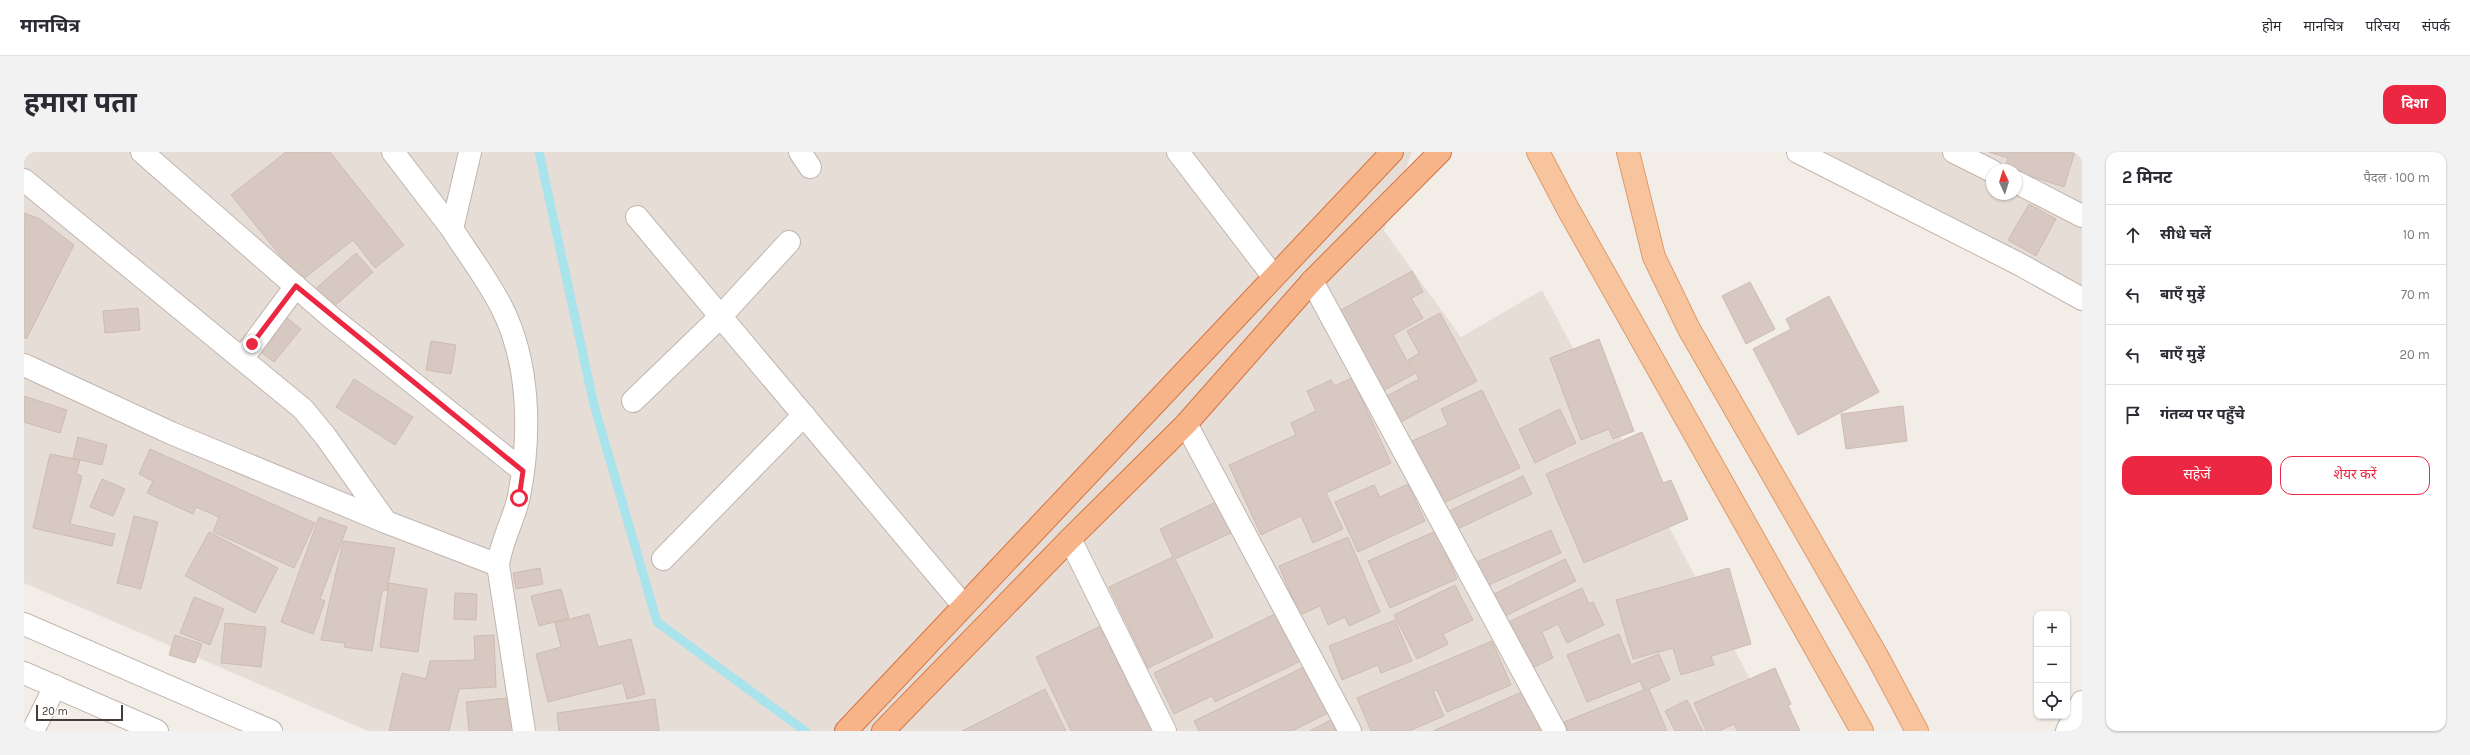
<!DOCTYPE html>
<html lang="hi">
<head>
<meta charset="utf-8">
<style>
  :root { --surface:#fff; --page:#f2f2f3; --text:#2b2b33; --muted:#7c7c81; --line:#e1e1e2; --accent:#eb2742 }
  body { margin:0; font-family:Karla,"Noto Sans Devanagari",sans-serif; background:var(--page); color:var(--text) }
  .controls { position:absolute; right:12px; bottom:12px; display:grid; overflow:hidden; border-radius:8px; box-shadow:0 1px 3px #0004 }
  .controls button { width:36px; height:36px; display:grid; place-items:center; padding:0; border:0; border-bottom:1px solid var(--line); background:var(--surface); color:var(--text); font:20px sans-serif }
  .compass { position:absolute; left:1962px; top:12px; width:36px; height:36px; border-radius:50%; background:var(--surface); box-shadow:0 1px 3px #0004; rotate:356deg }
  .scale { position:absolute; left:12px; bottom:10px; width:87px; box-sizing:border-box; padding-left:4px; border:2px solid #463c37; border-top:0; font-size:11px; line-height:14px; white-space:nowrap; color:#463c37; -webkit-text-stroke:3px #fff; paint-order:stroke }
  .stop { position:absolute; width:12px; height:12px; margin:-9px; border:3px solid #eb2742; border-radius:50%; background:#fff }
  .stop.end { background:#eb2742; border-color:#fff; box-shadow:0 1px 4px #0008 }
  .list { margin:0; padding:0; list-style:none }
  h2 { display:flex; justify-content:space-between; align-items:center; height:52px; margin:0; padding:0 16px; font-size:17px }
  h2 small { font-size:13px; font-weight:400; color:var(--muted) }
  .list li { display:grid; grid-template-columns:26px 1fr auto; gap:12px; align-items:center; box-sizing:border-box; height:60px; padding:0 16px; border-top:1px solid var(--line) }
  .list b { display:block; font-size:15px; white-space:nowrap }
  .list em { font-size:13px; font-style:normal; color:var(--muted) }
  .actions { display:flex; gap:8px; padding:12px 16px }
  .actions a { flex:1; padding:9px 0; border:1px solid var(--accent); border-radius:12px; text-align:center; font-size:14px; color:var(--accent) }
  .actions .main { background:var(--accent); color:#fff }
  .icon { flex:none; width:22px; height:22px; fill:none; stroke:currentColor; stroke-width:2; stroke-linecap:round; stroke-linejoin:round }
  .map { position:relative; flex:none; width:2058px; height:579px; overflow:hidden; border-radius:12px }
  header { display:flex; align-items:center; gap:24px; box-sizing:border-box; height:56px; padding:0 20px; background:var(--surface); border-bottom:1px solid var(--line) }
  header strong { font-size:19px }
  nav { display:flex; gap:22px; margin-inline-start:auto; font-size:14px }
  .intro { display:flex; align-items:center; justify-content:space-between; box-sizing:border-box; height:96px; padding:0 24px }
  h1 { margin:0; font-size:28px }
  .button { padding:10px 18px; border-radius:12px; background:var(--accent); color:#fff; font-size:14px; font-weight:700 }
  main { display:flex; gap:24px; padding:0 24px }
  aside { flex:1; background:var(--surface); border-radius:12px; box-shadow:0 1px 3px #0004 }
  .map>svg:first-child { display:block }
</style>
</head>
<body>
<header>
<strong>मानचित्र</strong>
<nav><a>होम</a><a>मानचित्र</a><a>परिचय</a><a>संपर्क</a></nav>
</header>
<div class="intro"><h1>हमारा पता</h1><a class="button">दिशा</a></div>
<main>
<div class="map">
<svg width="2058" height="579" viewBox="0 0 2058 579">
  <rect width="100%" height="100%" fill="#f3ede8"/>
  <!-- residential -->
  <path fill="#e7ddd7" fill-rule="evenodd" d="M0 0H1388L1360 79 1437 185 1518 138 1754 579H344L0 431Z
    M1801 0H2058V136ZM1968 18H1992V42H1968Z"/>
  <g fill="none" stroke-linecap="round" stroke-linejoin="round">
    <!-- stream -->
    <path stroke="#a9e3eb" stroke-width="9" d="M515 0 570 253 633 470 781 579"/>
  </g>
  <!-- building -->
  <path fill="#d7c8c2" stroke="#cebbb2" d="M262 0H306L380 93 351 116 329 88 277 129 207 43Z
    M1965 0H2051L2040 35 1981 16 1984 6Z
    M2005 52 2032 67 2012 104 1984 88Z
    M0 61 16 67 50 93 3 186H0Z
    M332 101 349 120 305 159 288 140Z
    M1388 119 1399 140 1387 146 1399 166 1369 183 1390 222 1359 239 1315 159Z
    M1726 130 1751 177 1722 192 1698 144Z
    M1805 144 1855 240 1774 283 1729 197 1767 177 1762 167Z
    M114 156 116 178 81 181 79 159Z
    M1416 161 1453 229 1375 271 1361 245 1395 227 1384 208 1395 201 1383 179Z
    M263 166 277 177 250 210 235 199Z
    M1575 187 1610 279 1589 287 1585 277 1557 288 1526 206Z
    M407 189 432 193 427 222 402 218Z
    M1328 226 1367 311 1302 341 1319 377 1289 391 1277 364 1237 383 1205 313 1272 283 1267 271 1292 259 1283 239 1307 228 1310 234Z
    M330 227 389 265 371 293 312 255Z
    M1458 238 1496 316 1415 353 1386 290 1424 273 1417 257Z
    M0 244 43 258 36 281 0 270Z
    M1879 254 1883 289 1822 297 1817 262Z
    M1536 257 1552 291 1511 311 1495 277Z
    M1618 280 1639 331 1647 328 1664 367 1560 411 1522 322Z
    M54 285 83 293 78 313 49 306Z
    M126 297 291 371 270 416 189 380 195 365 172 355 169 362 123 341 129 329 115 322Z
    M26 302 56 308 52 322 58 324 46 372 91 382 88 394 9 376Z
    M1499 324 1508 342 1429 379 1421 361Z
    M78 327 101 337 89 364 66 355Z
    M1384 332 1401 369 1334 400 1311 350 1350 333 1356 345Z
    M1192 350 1207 381 1151 407 1189 485 1124 516 1085 435 1149 405 1136 377Z
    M110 364 134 370 117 437 93 431Z
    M295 365 323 375 296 447 301 449 289 482 257 470Z
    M1527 378 1537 401 1460 435 1450 411Z
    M1412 379 1433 427 1366 456 1344 409Z
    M185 380 254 416 231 461 161 424Z
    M1324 385 1356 460 1325 474 1321 465 1304 473 1296 454 1276 463 1255 414Z
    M319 389 371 396 363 438 358 439 348 499 320 495 321 491 297 488Z
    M1541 407 1552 429 1477 466 1466 444Z
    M516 416 519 432 492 437 489 421Z
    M1705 416 1727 492 1687 504 1690 513 1657 523 1649 496 1609 507 1592 448Z
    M365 431 403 437 394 500 356 495Z
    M1431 433 1449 468 1419 482 1424 492 1393 507 1370 463Z
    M1558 436 1565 452 1569 450 1580 473 1543 491 1534 472 1518 480 1529 506 1504 518 1482 471Z
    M537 437 545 466 515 474 507 444Z
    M431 441 453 442 452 468 430 467Z
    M170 445 200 457 186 493 156 481Z
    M1255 460 1279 508 1191 550 1188 544 1150 562 1130 521Z
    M565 462 574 495 607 487 621 542 603 547 599 531 524 550 512 502 537 495 531 471Z
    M1371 468 1388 509 1357 521 1354 513 1318 528 1305 494Z
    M201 471 242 475 237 515 197 511Z
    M1079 473 1131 579H1047L1012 505Z
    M1595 482 1607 513 1635 502 1646 528 1625 537 1643 579H1544L1540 570 1620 538 1616 529 1563 550 1543 503Z
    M151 483 178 492 171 511 145 503Z
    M470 483 472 535 435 537 425 579H365L378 521 402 527 406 509 451 508 450 484Z
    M1468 489 1487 533 1423 560 1413 538 1409 539 1420 564 1385 579H1347L1333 546Z
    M1284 513 1306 560 1268 579H1175L1170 569Z
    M1751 516 1767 552 1764 553 1776 579H1713L1710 572 1695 579H1682L1670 551Z
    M1021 537 1042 579H938Z
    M1500 539 1518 579H1409Z
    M493 545 497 579H445L442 550Z
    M631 547 635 579H535L533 561Z
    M1663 548 1679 579H1651L1641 559Z
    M1310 566 1317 579H1286Z"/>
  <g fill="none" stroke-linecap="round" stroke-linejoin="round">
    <defs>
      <path id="minor" d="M118 0 308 166 499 319
        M369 0 428 77 446 0
        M776 0 786 15
        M1154 0 1249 124
        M1774 0 1995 112 2058 147
        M1930 0 1968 19
        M0 28 279 257 302 285 362 370
        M1992 30 2058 64
        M613 65 939 453
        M428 77C444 102 463 127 477 154 506 210 507 283 495 344 490 368 477 389 474 413L500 579
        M1288 129 1531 579
        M218 207 272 134
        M0 213 147 281 362 370 474 413
        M609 249 696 165 765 90
        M1162 272 1326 579
        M1046 387 1141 579
        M639 407 780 263
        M9 579 31 534
        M2043 579 2058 550"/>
      <path id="tertiary" d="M0 472 247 579
        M0 521 133 579"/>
      <path id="primary" d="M1514 0 1544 57 1838 579
        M1604 0 1630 105 1665 177 1853 504 1893 579"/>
      <path id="trunk" d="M822 579 1368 0
        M859 579 1046 387 1162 272 1288 129 1416 0"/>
    </defs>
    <!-- minor casing -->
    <use href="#minor" stroke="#c1b5af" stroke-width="24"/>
    <!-- tertiary casing -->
    <use href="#tertiary" stroke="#c1b5af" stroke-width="24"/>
    <!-- primary casing -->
    <use href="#primary" stroke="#dc9b6e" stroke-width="24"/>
    <!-- trunk casing -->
    <use href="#trunk" stroke="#d37443" stroke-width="24"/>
    <!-- minor -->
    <use href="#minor" stroke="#fff" stroke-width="22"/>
    <!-- tertiary -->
    <use href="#tertiary" stroke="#fff" stroke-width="22"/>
    <!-- primary -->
    <use href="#primary" stroke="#f7c49d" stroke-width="22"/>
    <!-- trunk -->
    <use href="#trunk" stroke="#f6b488" stroke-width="22"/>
  </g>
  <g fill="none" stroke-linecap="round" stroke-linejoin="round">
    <!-- route -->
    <path stroke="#eb2742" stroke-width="5" d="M228 192 272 134 499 319 495 346"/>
  </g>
</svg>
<div class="controls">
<button>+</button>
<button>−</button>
<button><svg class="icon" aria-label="locate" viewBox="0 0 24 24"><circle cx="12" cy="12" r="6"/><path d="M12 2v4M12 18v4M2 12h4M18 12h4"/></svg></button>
</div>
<svg class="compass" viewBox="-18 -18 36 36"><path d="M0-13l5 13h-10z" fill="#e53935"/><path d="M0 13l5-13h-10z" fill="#7c7c81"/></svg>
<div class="scale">20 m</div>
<div class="stop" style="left:495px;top:346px"></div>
<div class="stop end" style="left:228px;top:192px"></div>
</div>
<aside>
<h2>2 मिनट<small>पैदल · 100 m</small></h2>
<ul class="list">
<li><svg class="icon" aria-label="ahead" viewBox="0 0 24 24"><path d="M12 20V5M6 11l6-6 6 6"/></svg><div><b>सीधे चलें</b></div><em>10 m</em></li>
<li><svg class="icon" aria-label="left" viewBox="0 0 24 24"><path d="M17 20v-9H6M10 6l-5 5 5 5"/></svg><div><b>बाएँ मुड़ें</b></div><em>70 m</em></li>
<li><svg class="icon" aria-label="left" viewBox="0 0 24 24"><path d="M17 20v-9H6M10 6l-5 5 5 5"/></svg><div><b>बाएँ मुड़ें</b></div><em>20 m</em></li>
<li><svg class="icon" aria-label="arrive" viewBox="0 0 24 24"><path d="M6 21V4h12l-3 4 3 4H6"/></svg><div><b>गंतव्य पर पहुँचे</b></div></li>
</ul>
<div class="actions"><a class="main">सहेजें</a><a>शेयर करें</a></div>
</aside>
</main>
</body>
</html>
